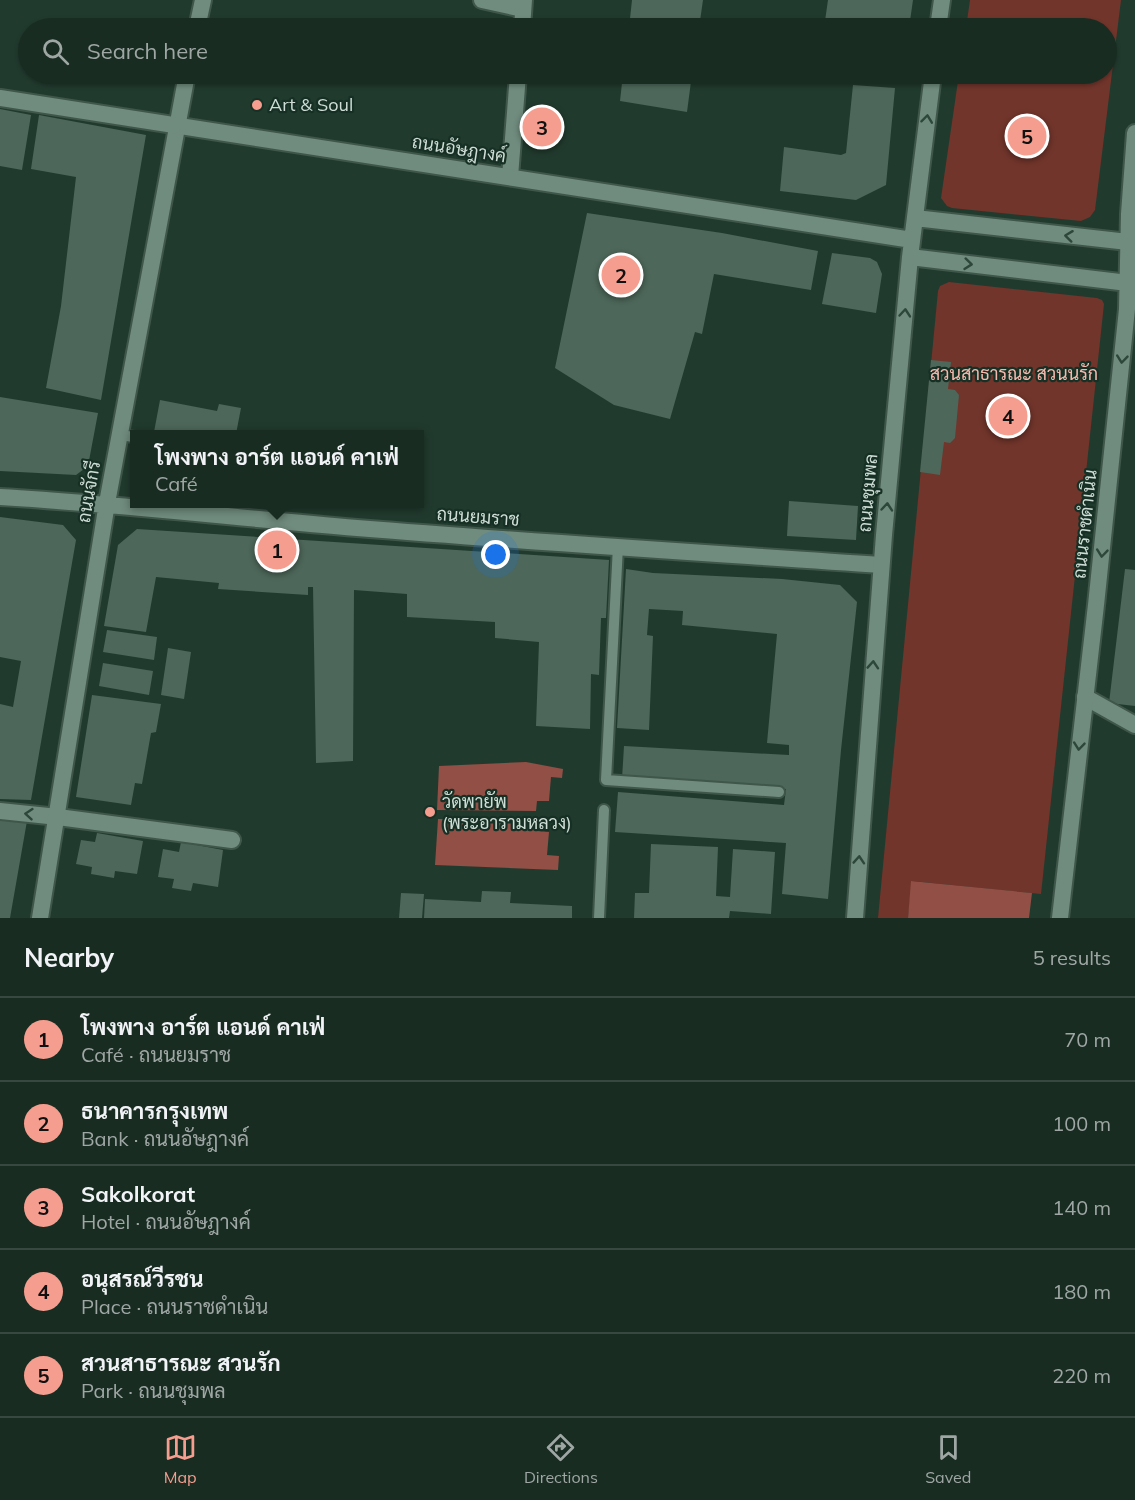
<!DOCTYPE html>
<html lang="en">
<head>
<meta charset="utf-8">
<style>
  :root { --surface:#192c22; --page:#26382f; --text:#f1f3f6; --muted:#9fa7a5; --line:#374840; --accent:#f59d8e }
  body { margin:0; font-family:Mulish,Sarabun,sans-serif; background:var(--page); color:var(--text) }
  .you { position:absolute; left:496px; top:555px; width:21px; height:21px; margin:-15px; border:4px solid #fff; border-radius:50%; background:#1a73e8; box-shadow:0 0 0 9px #1a73e833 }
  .badge { display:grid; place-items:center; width:39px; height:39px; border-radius:50%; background:var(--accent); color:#111; font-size:20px; font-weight:700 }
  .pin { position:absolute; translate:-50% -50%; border:3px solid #fff; box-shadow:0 2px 6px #0006 }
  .popup { position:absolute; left:130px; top:430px; width:294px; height:78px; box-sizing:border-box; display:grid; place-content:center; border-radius:0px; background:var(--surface); filter:drop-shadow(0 2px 4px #0005); font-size:20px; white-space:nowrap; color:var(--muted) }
  .popup b { font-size:22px; color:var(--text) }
  .popup::after { content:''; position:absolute; left:50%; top:100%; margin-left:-12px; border:12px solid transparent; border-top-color:var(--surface) }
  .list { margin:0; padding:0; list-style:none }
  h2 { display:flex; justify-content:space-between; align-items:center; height:78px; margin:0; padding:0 24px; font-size:26px }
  h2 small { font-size:20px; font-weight:400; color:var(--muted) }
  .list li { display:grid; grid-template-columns:39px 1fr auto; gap:18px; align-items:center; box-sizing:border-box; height:84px; padding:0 24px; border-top:2px solid var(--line) }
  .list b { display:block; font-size:22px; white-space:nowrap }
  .list p { margin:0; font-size:20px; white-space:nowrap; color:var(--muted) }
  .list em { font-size:20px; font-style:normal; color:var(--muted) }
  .icon { flex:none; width:33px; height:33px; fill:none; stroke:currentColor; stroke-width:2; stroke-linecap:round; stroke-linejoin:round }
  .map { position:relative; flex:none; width:1135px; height:918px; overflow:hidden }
  .search { position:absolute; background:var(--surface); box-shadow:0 2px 4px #0004; left:18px; right:18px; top:18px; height:66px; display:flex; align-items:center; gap:15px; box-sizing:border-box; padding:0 21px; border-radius:33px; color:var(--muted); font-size:22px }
  .sheet { height:498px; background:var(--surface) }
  nav { display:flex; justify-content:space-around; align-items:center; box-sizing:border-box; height:84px; border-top:2px solid var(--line); background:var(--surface); font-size:16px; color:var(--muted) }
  nav a { display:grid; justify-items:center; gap:3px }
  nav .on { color:var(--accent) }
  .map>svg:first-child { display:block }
</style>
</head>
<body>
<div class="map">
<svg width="1135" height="918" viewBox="0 0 1135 918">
  <rect width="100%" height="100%" fill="#213a2e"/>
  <!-- green -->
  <path fill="#71352b" d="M970 0H1121L1095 210 1090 217 1081 221 952 208 947 206 941 198 959 74H1106V28H966Z
    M949 282 1097 298 1102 300 1104 304 1041 894 912 881 908 918H878L938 291 940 286Z"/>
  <!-- water -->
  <path fill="#914f45" d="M526 762 563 769 562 778 551 777 549 801H537L536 811 437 810 439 766Z
    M438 819 537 820V831L549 832 547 855 559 856 558 870 435 865Z
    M911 881 1032 893 1029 918H908Z"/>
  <!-- building -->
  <path fill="#4d675a" d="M632 0H703L699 28H629Z
    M828 0H913L909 28H824Z
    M623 74H692L687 112 620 101Z
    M853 85 895 88 886 185 856 200 780 191 784 147 841 155 846 153Z
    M0 109 31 115 22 170 0 166Z
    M39 115 146 135 101 400 46 388 61 306 76 177 31 169Z
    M587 213 722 233 818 251 811 290 714 274 702 334 695 332 670 419 614 405 555 368Z
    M832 253 870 258 877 262 882 274 876 313 822 304Z
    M931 360 951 362 948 389 955 390 959 395 955 438 950 443 944 442 940 475 920 472Z
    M0 397 98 413 88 466 76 475 0 471Z
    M160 400 217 411 219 404 241 408 236 434H166L154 432Z
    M789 501 858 506 856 540 787 536Z
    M0 517 63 525 76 540 31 800 0 799V704L13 707 21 661 0 657Z
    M137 529 609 560 606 618H601L599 675 591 674 590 729 536 726 539 642 495 638V622L407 617V594L354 590 353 761 316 763 313 587H308V595L218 589 219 583 156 577 146 632 104 626 118 545Z
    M626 569 653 573 782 579 840 585 857 602 841 750 828 899 782 894 786 843 615 832 618 792 784 805 786 789 622 779 624 746 789 755V745L767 743 777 634 682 625 683 611 649 609 647 635 653 636 649 730 617 728Z
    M1125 569 1135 570V706L1109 703Z
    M107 630 157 637 154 660 103 652Z
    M168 648 191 652 184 699 161 695Z
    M103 663 153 671 149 695 99 686Z
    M92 695 161 704 156 732 151 733 142 784 135 783 131 805 76 797Z
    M0 818 27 821 10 918H0Z
    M97 833 143 841 137 874 115 871 114 878 91 874 92 867 76 864 81 840 95 842Z
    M181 842 223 850 218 887 193 883 191 891 172 888 174 879 158 877 163 849 179 852Z
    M651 844 718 847 716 896 730 897 733 849 775 852 771 914 730 911 729 918H634L635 893H649Z
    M482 891 511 892 510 903 572 906V918H424L425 899 481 902Z
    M401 893 424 894 422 918H399Z"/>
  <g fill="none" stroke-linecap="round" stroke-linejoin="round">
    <defs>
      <path id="service" d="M119 435 134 437
        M618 546 606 780 779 792
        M599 918 604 810"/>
      <path id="minor" d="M482 0 523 9
        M522 28 524 0
        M510 177 518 74
        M1085 697 1135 725
        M0 811 58 817 232 840"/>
      <path id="tertiary" d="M197 28 203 0
        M0 497C119 504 238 518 357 528 531 542 706 553 881 565
        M40 918 107 503 187 74"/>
      <path id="secondary" d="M938 28 942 0
        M0 98 912 240
        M915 218 1128 242
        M910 257 1128 283
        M855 918 884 535 910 257 933 74
        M1060 918 1096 605 1127 309 1129 214 1135 133"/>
    </defs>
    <!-- service casing -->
    <use href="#service" stroke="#3f564b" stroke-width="14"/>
    <!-- minor casing -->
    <use href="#minor" stroke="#3f564b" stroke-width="20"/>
    <!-- tertiary casing -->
    <use href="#tertiary" stroke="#3f564b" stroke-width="20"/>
    <!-- secondary casing -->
    <use href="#secondary" stroke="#3f564b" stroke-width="20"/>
    <!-- service -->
    <use href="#service" stroke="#708c7e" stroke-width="10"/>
    <!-- minor -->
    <use href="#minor" stroke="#708c7e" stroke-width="16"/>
    <!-- tertiary -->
    <use href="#tertiary" stroke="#708c7e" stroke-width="16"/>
    <!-- secondary -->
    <use href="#secondary" stroke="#708c7e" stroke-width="16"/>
  </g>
  <!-- one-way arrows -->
  <defs><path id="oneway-chevron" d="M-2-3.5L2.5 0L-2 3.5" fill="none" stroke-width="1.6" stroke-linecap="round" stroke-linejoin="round" transform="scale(1.5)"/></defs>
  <g stroke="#2d473b">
    <use href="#oneway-chevron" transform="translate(927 119) rotate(-83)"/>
    <use href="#oneway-chevron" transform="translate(1069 236) rotate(-173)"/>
    <use href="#oneway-chevron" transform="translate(968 264) rotate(6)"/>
    <use href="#oneway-chevron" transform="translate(905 313) rotate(-85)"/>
    <use href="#oneway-chevron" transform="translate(1122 359) rotate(96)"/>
    <use href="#oneway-chevron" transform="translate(887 507) rotate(-85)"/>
    <use href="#oneway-chevron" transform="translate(1102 553) rotate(96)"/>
    <use href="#oneway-chevron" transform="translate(873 665) rotate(-86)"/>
    <use href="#oneway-chevron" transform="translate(1079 746) rotate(96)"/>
    <use href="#oneway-chevron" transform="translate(29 814) rotate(-175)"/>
    <use href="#oneway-chevron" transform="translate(859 860) rotate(-86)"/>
  </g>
  <!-- markers -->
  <g fill="#f59d8e" stroke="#173025" stroke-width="2">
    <circle cx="257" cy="105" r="6"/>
    <circle cx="430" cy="812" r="6"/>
  </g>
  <g text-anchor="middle" stroke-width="4.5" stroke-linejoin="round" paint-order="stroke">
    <!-- poi labels -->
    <g font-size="18" fill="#ceddd5" stroke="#173025" text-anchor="start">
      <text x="269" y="111">Art &amp; Soul</text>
      <text x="442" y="808">วัดพายัพ<tspan x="442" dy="21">(พระอารามหลวง)</tspan></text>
    </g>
    <!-- street labels -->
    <g font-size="18" fill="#ceddd5" stroke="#173025">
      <text transform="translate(459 149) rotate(9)" y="6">ถนนอัษฎางค์</text>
      <text transform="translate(89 492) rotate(-80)" y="6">ถนนจักรี</text>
      <text transform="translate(868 493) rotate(-85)" y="6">ถนนชุมพล</text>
      <text transform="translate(478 517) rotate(4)" y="6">ถนนยมราช</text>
      <text transform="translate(1085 524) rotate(-84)" y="6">ถนนราชดำเนิน</text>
    </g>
    <!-- park labels -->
    <g font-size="18" fill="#f4b8ad" stroke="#173025">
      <text x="1014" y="380">สวนสาธารณะ สวนนรัก</text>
    </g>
  </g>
</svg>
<div class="you"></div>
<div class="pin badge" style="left:277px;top:550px">1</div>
<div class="popup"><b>โพงพาง อาร์ต แอนด์ คาเฟ่</b>Café</div>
<div class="pin badge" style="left:621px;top:275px">2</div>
<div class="pin badge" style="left:542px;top:127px">3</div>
<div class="pin badge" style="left:1008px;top:416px">4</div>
<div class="pin badge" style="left:1027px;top:136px">5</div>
<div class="search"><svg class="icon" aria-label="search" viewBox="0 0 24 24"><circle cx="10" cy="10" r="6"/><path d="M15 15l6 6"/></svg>Search here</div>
</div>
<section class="sheet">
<h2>Nearby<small>5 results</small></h2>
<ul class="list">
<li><span class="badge">1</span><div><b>โพงพาง อาร์ต แอนด์ คาเฟ่</b><p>Café · ถนนยมราช</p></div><em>70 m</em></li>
<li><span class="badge">2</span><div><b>ธนาคารกรุงเทพ</b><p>Bank · ถนนอัษฎางค์</p></div><em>100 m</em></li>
<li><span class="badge">3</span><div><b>Sakolkorat</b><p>Hotel · ถนนอัษฎางค์</p></div><em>140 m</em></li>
<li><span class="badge">4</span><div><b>อนุสรณ์วีรชน</b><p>Place · ถนนราชดำเนิน</p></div><em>180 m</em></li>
<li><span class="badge">5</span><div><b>สวนสาธารณะ สวนรัก</b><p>Park · ถนนชุมพล</p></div><em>220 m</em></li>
</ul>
</section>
<nav>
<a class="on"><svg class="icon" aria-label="map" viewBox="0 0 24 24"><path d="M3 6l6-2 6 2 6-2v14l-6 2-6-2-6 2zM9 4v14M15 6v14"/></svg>Map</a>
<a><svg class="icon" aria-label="directions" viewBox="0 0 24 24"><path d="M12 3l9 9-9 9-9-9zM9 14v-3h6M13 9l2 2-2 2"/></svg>Directions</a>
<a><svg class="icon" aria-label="saved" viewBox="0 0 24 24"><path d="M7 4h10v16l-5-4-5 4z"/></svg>Saved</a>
</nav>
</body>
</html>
